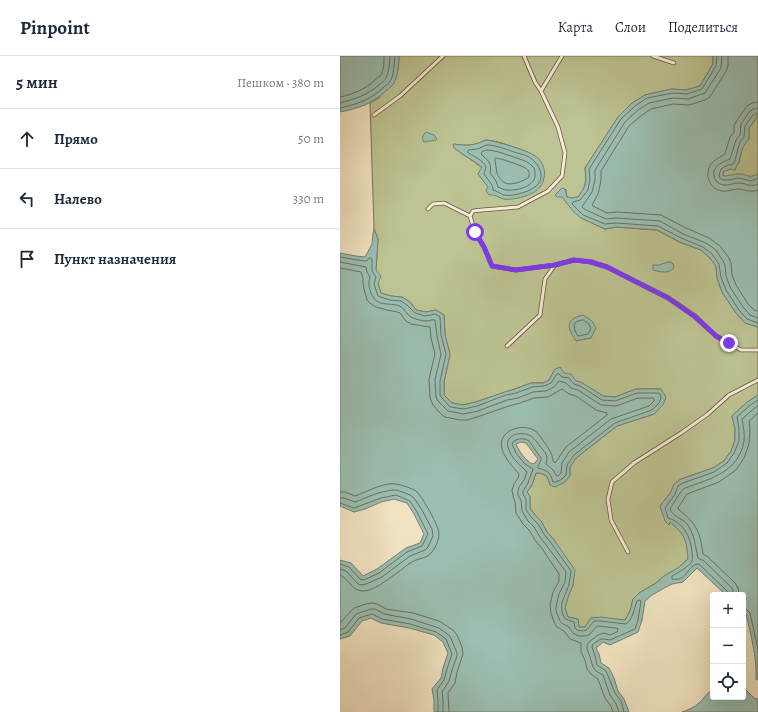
<!DOCTYPE html>
<html lang="ru">
<head>
<meta charset="utf-8">
<style>
  :root { --surface:#fff; --page:#f6f6f7; --text:#1f2937; --muted:#747a83; --line:#e0e1e3 }
  body { margin:0; font-family:Alegreya,serif; background:var(--page); color:var(--text) }
  .controls { position:absolute; right:12px; bottom:12px; display:grid; overflow:hidden; border-radius:4px; box-shadow:0 4px 16px #0002 }
  .controls button { width:36px; height:36px; display:grid; place-items:center; padding:0; border:0; border-bottom:1px solid var(--line); background:var(--surface); color:var(--text); font:20px sans-serif }
  .stop { position:absolute; width:12px; height:12px; margin:-9px; border:3px solid #7c3aed; border-radius:50%; background:#fff }
  .stop.end { background:#7c3aed; border-color:#fff; box-shadow:0 1px 4px #0008 }
  .list { margin:0; padding:0; list-style:none }
  h2 { display:flex; justify-content:space-between; align-items:center; height:52px; margin:0; padding:0 16px; font-size:17px }
  h2 small { font-size:13px; font-weight:400; color:var(--muted) }
  .list li { display:grid; grid-template-columns:26px 1fr auto; gap:12px; align-items:center; box-sizing:border-box; height:60px; padding:0 16px; border-top:1px solid var(--line) }
  .list b { display:block; font-size:15px; white-space:nowrap }
  .list em { font-size:13px; font-style:normal; color:var(--muted) }
  .icon { flex:none; width:22px; height:22px; fill:none; stroke:currentColor; stroke-width:2; stroke-linecap:round; stroke-linejoin:round }
  .map { position:relative; flex:none; width:418px; height:656px; overflow:hidden }
  header { display:flex; align-items:center; gap:24px; box-sizing:border-box; height:56px; padding:0 20px; background:var(--surface); border-bottom:1px solid var(--line) }
  header strong { font-size:19px }
  nav { display:flex; gap:22px; margin-inline-start:auto; font-size:14px }
  main { display:flex }
  aside { flex:1; background:var(--surface) }
  .map>svg:first-child { display:block }
</style>
</head>
<body>
<header>
<strong>Pinpoint</strong>
<nav><a>Карта</a><a>Слои</a><a>Поделиться</a></nav>
</header>
<main>
<aside>
<h2>5 мин<small>Пешком · 380 m</small></h2>
<ul class="list">
<li><svg class="icon" aria-label="ahead" viewBox="0 0 24 24"><path d="M12 20V5M6 11l6-6 6 6"/></svg><div><b>Прямо</b></div><em>50 m</em></li>
<li><svg class="icon" aria-label="left" viewBox="0 0 24 24"><path d="M17 20v-9H6M10 6l-5 5 5 5"/></svg><div><b>Налево</b></div><em>330 m</em></li>
<li><svg class="icon" aria-label="arrive" viewBox="0 0 24 24"><path d="M6 21V4h12l-3 4 3 4H6"/></svg><div><b>Пункт назначения</b></div></li>
</ul>
</aside>
<div class="map">
<svg width="418" height="656" viewBox="0 0 418 656">
  <rect width="100%" height="100%" fill="#f2e4c2"/>
  <filter id="stains"><feTurbulence type="fractalNoise" baseFrequency=".005" numOctaves="4"/><feColorMatrix values="0 0 0 0 .2 0 0 0 0 .09 0 0 0 0 .02 0 0 0 .5 -.17"/></filter>
  <radialGradient id="worn" r=".72"><stop offset=".6" stop-color="#630" stop-opacity="0"/><stop offset="1" stop-color="#630" stop-opacity=".3"/></radialGradient>
  <!-- green -->
  <path fill="#bdc392" stroke="#7c7254" fill-rule="evenodd" d="M59 0H373V8L360 30 346 34 332 33 305 39 292 47 278 61 245 112 246 123 244 133 238 141 231 142 227 141 226 137V133L222 141 241 162 265 173 276 171 317 174 339 186 361 194 369 201 376 210 377 222 382 236 396 257 405 267 418 271V339L406 347 392 360 395 373V384L391 395 384 405 373 412 341 423 334 428 331 436 320 450 329 469 330 466C345 478 347 484 348 503L338 512 324 520 316 527 299 537 293 543 290 555 285 564 251 562 245 571H239L238 563 228 561 225 552 228 541 233 529 214 484 207 476 201 465 195 459 190 452V441L187 436 192 429 196 417C205 417 208 420 210 429L230 420V411L236 402 277 370 314 358 321 333H296L275 341 263 340 252 333 236 325 215 313 209 324 203 327H191L175 333 165 336 136 346 123 349 112 347 104 339V326L110 298 105 279 104 259 96 254 86 256 76 254 70 246 62 241 51 240 41 237 38 228 36 214 38 183 34 173 30 47 39 42 58 14ZM146 84C161 85 175 92 190 97L165 143 153 138 144 124 138 118 142 112C133 104 123 99 114 92V88C127 90 134 90 146 84ZM237 261 251 282 244 283 236 285Z
    M418 58V118L411 121 398 118 389 120H383V116L390 113 395 114 396 110 399 107 400 101 404 87 409 83V72L415 64Z"/>
  <!-- water -->
  <path fill="#9bbfb1" stroke="#748073" fill-rule="evenodd" d="M0 0H59C59 8 58 20 54 27 52 30 49 32 47 34 32 48 20 52 0 56Z
    M373 0H418V58L415 64 409 72V83C403 89 401 96 399 105 399 108 396 110 395 114L390 113 383 116V120C389 120 393 118 399 118 409 118 407 123 418 118V271L405 267 396 257 382 236 377 222 376 210 369 201 361 194 340 186 317 174 276 171 265 173 241 162 233 155 222 141H217L215 139 222 132 225 133 227 141 231 142 238 141C246 130 247 126 245 112L278 61 292 47 305 39 332 33 346 34 360 30 373 8Z
    M86 76 94 79 97 83 96 84 84 86C82 83 82 79 86 76Z
    M146 84C156 85 191 95 198 102 203 107 206 116 204 122 202 132 195 137 185 140 181 142 168 144 164 143 159 142 155 138 149 139L146 135 148 131 138 118 142 111C133 104 123 99 114 92L113 88C127 90 133 90 146 84Z
    M34 173 38 183 36 214 41 220 38 228 41 237 51 240 62 241 70 246 76 254 86 256 96 254 104 259 105 279 110 298 104 326V339L112 347 123 349 136 346 165 336 175 333 191 327H203L209 324 215 313 220 311 224 317 231 318 236 325 241 326 263 340 275 341 296 333H321L326 341 323 349 314 358 277 370 236 402 230 411V420L225 426 215 431 210 429C208 420 205 417 196 417L192 429 187 436 190 441V452L195 459 201 465 207 476 214 484 235 514 233 529 228 541 225 552 228 561 238 563 239 571H245L251 562 261 561 285 564 290 555 293 543 299 537 316 527 324 520 338 512 348 503C347 485 345 478 330 466L329 469 325 465 320 450 331 436 334 428 341 423 373 412 384 405 391 395 395 384V373L392 360 406 347 418 339V624L416 623C417 601 411 580 406 558L403 555V539H386L357 512 343 526 332 528 326 531 312 539 305 545 302 564 298 576 270 589 263 586 256 592 259 598 261 607 269 612 274 622 278 635 284 643 289 656H94V644L92 633 101 622 103 612 108 597 103 586 94 579 69 572 41 567 31 562 22 565 10 580 0 583V504L11 507 23 520 37 513 66 492 80 487 84 478 74 458 67 447 54 443 41 446 25 453 14 456 0 450V197L16 200 25 201 32 188 33 178ZM181 386 186 387 198 403 195 407 192 408C185 404 179 395 176 388Z
    M328 206H331L333 208 334 212C328 218 321 216 313 214V209H319Z
    M243 259 252 265 256 272 251 282 244 283 236 285C227 272 225 263 243 259Z
    M403 631 414 642 418 643V656H342C348 654 355 651 359 647 364 643 367 636 373 634V641H403Z"/>
  <g fill="none" stroke-linecap="round" stroke-linejoin="round">
    <!-- shore -->
    <path stroke="#6a7064" stroke-width="1" d="M377 0 376 10 362 33 347 38 333 37 307 42 295 50 281 63 249 113 250 123 248 134 240 144 233 146 232 148 243 159 265 168 276 167 318 170 341 182 363 191 372 198 379 208 381 221 386 234 399 254 407 263 418 267
      M382 0 381 12 365 37 348 43 333 42 309 47 298 54 285 66 255 114V124L252 136 242 151 246 154 266 163 277 162 320 165 343 178 366 187 376 194 383 205 385 209 386 220 390 231 403 251 410 259 418 262
      M388 0V10L386 15 370 41 365 44 349 49 333 48 311 53 302 59 289 70 261 115V124L258 138 252 149 253 150 267 157 277 156 321 159 346 172 369 182 380 190 389 202 391 207 392 219 396 229 408 248 414 254 418 255
      M0 41C13 38 24 34 34 25 36 23 39 21 41 19 44 13 44 6 44 0
      M418 46 412 47 407 50 397 64 394 70V76L390 81 385 98C381 101 375 103 372 107 364 116 368 132 381 135 387 136 393 133 399 133 406 134 411 137 418 134
      M0 47C15 43 28 39 40 28 42 26 45 24 46 22 49 15 50 7 50 0
      M0 52C18 48 30 44 44 31 46 29 49 27 51 24 54 17 54 8 55 0
      M418 52 414 53 410 55 401 68 400 79 396 84 390 103C380 107 369 112 376 125 385 133 390 127 399 127 407 127 409 132 418 128
      M418 57 413 59 405 70 404 81 400 86 396 100 395 105 392 109H388L381 113 379 119 380 122 383 124H389L398 122 411 125 418 122
      M147 89C156 89 165 93 174 96 179 98 184 98 189 101 197 106 205 117 199 127 194 135 173 141 164 139 161 138 157 135 153 134L152 129 144 118C144 117 146 112 146 111 145 105 131 99 127 96L129 94 137 93Z
      M147 94C155 94 164 98 171 100 178 103 186 104 191 109 194 111 195 114 195 117 197 130 177 135 167 134 164 134 161 132 158 131L156 125 150 117C152 106 148 105 141 98L142 96Z
      M156 102C162 103 185 110 188 114 190 117 189 118 189 121 184 125 171 130 165 127 162 126 158 120 157 117 156 113 156 108 155 104Z
      M0 201 24 205H27L29 202H31L32 204V215L36 221 34 228 38 240 50 244 61 245 67 249 75 257 85 260 95 258 100 261 101 279 106 298 100 325V339L102 342 110 351 124 353 137 350 166 339 176 337 192 331 204 330 211 327 217 318 218 317 222 321 229 322 234 328 240 330 262 344 275 345 297 337H318L320 338 321 342 319 347 312 354 275 367 234 399 227 409 226 419 222 423 216 426H213C210 415 207 415 198 412 197 408 202 406 201 402L189 385C184 382 179 382 174 385L172 388 176 397 185 408 193 413 188 427 183 435V438L186 443V454L192 462 198 468 204 478 211 487 231 515C230 519 230 524 229 528 225 543 217 547 225 563L234 566 235 572 237 574C249 577 247 572 254 565H260L286 568C293 563 294 553 297 545L299 544 301 545 298 564 295 573 270 584 264 583H261L253 588 252 591 255 600 257 609 266 615 275 637 281 645 284 656
      M0 206 26 211 27 216 30 221C28 227 29 231 31 237 37 252 49 246 60 250 65 253 66 258 71 261 75 263 82 265 86 265 90 265 92 263 95 264L97 280 101 298 95 324 96 341 98 345 108 355 123 358 138 355 167 344 178 342 193 336 206 335 214 331 219 325 226 327 231 332 238 334 261 349 276 350 298 342H313L314 343V345L309 350 271 363 229 396 222 407 221 417 218 420 216 419 213 414 206 408 207 402 206 398C203 394 196 384 192 381 184 374 164 378 168 391 170 401 180 409 187 416L184 424 179 431 178 435V439L181 444 182 455 188 465 194 471 200 481 207 490 226 516 225 526 219 538 216 551V555L220 565 223 568 229 571 233 577 238 580H245L249 579 257 570 276 572 278 573 277 576 270 579 264 577 258 579 249 586 247 589V593L250 601 253 611 256 615 263 619 270 639 276 648 279 656
      M0 212 21 216 23 222V228L24 233 27 244 31 248 36 251 47 254 57 256 60 257 66 265 71 268 90 271 91 282 95 298 89 323 90 342 93 349 101 358 105 361 120 364H127L140 360 169 350 180 347 194 342 208 341 222 333 229 338 236 340 256 354 267 357V359L226 391 215 407 213 405C212 397 209 393 204 386 201 382 199 377 194 374 181 367 157 375 162 393 165 403 173 411 179 418L178 422 174 428 172 434 173 440 175 446 176 457 183 468 189 474 195 484 203 494 219 518V525L213 536 210 549 211 557 214 566 217 571 224 575 230 583 241 587V596L245 604 247 613 251 618 258 623 265 642 271 650 273 656
      M243 264 249 268 251 273 248 278 238 280 235 275 234 269 236 266Z
      M0 436H5L15 440C27 436 43 426 56 428 62 429 71 432 76 435 82 440 99 470 99 478 99 484 95 493 91 497 86 503 78 502 72 506 66 509 62 514 57 517 48 523 33 536 22 535 11 534 9 523 0 519
      M0 442H4L15 446 38 437 52 434H57L70 439 74 442 82 454 92 473 93 480 88 491 85 494 70 500 42 521 26 528 22 529 18 528 6 515 0 513
      M0 447 14 452 41 442 56 439 70 445 77 456 88 478 82 490 67 496 39 517 24 524 20 523 9 511 0 508
      M388 539 387 535 359 508C347 508 348 526 332 523V520C337 517 349 511 352 505 353 502 352 498 352 496 351 481 343 466 328 462L325 452 335 438 338 430 343 427 374 416 387 407 394 397 399 385V373L397 361 409 350 418 344
      M393 539V534L391 531 364 505 358 502C355 490 355 479 347 468 342 462 332 460 330 453 334 447 340 435 345 432 370 423 399 416 404 385 405 377 403 370 402 363L418 349
      M399 539 398 532 395 527 368 501 363 498C360 476 357 468 339 454L338 452 347 438 379 426 396 414 404 402 409 388 410 373 409 365 418 357
      M403 553H406L410 557 418 593
      M0 567 14 552 26 548 32 547 37 548 46 553 73 557 99 565 113 574 117 579 122 591 123 598 117 616 115 627 108 637 109 656
      M0 574 5 572 16 558 31 553H35L44 558 71 563 99 572 110 580 117 597V600L112 614 109 625 102 636 103 644V656
      M0 579 8 576 19 562 32 558 42 563 70 568 96 576 106 583 112 598 107 613 104 624 97 634 98 644V656"/>
    <defs>
      <path id="service" d="M184 0 195 26 201 35 218 71 225 97 222 120 208 135 178 151 142 154 133 155 130 160 135 176 144 191 152 210 176 214 215 209 234 204 251 206 267 211 329 242 354 259 376 280 401 294H418
        M313 0 334 7
        M201 35 222 0
        M34 59 60 40 103 0
        M88 153 93 148 104 147 130 160
        M167 290 200 259 205 223 215 209
        M288 496 271 464 268 443 272 426 294 407 341 377 368 358 389 339 418 324"/>
    </defs>
    <!-- service casing -->
    <use href="#service" stroke="#685242" stroke-width="4.5"/>
    <!-- service -->
    <use href="#service" stroke="#f7edd7" stroke-width="3"/>
  </g>
  <g fill="none" stroke-linecap="round" stroke-linejoin="round">
    <!-- route -->
    <path stroke="#7c3aed" stroke-width="5" d="M135 176 144 191 152 210 176 214 215 209 234 204 251 206 267 211 328 242 354 260 376 280 389 287"/>
  </g>
  <rect width="100%" height="100%" filter="url(#stains)"/>
  <rect width="100%" height="100%" fill="url(#worn)"/>
</svg>
<div class="controls">
<button>+</button>
<button>−</button>
<button><svg class="icon" aria-label="locate" viewBox="0 0 24 24"><circle cx="12" cy="12" r="6"/><path d="M12 2v4M12 18v4M2 12h4M18 12h4"/></svg></button>
</div>
<div class="stop" style="left:135px;top:176px"></div>
<div class="stop end" style="left:389px;top:287px"></div>
</div>
</main>
</body>
</html>
